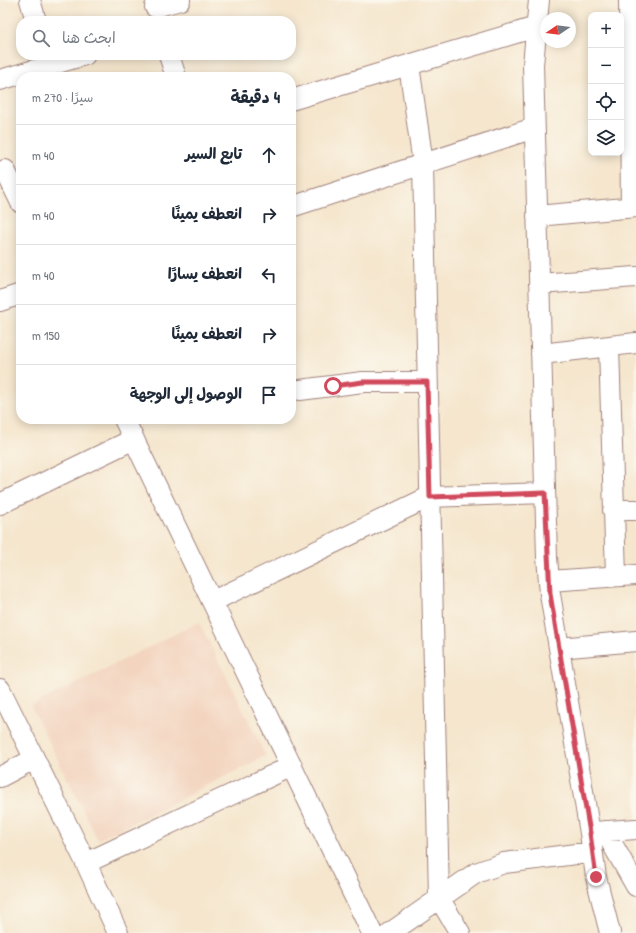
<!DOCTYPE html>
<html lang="ar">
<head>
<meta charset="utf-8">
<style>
  :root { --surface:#fff; --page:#f2f2f3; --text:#1f2937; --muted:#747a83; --line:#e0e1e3 }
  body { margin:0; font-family:"Patrick Hand","Playpen Sans Arabic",sans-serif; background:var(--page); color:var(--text); direction:rtl }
  .controls { position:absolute; right:12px; top:12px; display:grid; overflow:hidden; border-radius:8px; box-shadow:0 2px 10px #0003 }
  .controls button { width:36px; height:36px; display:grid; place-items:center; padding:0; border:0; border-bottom:1px solid var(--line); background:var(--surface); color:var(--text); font:20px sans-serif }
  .compass { position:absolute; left:540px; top:12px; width:36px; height:36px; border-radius:50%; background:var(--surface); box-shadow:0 2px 10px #0003; rotate:257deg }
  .stop { position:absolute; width:12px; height:12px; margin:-9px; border:3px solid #d1495b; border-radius:50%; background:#fff }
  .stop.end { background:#d1495b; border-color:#fff; box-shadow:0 1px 4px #0008 }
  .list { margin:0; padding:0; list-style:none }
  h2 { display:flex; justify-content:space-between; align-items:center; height:52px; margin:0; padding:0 16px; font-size:17px }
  h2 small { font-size:13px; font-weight:400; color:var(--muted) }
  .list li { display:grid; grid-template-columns:26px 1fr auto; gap:12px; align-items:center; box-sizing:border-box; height:60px; padding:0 16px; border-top:1px solid var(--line) }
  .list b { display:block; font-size:15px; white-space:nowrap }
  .list em { font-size:13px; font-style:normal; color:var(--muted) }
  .icon { flex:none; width:22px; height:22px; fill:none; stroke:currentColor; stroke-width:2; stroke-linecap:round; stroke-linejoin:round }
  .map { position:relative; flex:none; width:636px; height:933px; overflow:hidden; direction:ltr }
  .search { position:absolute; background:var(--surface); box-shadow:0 2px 10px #0003; left:16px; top:16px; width:280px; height:44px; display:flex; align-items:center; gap:10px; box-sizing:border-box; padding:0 14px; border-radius:16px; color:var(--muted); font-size:15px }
  .panel { position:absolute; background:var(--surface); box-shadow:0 2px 10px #0003; left:16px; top:72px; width:280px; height:352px; border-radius:16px; direction:rtl }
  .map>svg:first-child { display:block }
</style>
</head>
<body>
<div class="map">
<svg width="636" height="933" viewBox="0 0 636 933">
  <rect width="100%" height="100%" fill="#fbf7ec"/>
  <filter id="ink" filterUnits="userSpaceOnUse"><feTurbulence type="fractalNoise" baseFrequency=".025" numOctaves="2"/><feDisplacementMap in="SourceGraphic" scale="8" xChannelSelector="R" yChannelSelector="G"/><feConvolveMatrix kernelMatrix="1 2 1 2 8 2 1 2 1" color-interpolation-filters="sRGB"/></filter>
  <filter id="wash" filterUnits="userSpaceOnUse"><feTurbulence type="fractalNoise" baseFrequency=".012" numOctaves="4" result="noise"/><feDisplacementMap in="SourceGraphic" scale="16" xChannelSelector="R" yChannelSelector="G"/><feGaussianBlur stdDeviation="0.9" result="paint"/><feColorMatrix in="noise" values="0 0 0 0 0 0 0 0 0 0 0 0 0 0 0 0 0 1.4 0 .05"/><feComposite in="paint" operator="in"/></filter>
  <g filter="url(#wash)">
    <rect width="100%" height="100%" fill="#f5e6cd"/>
    <!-- built -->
    <path fill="#f3d4bf" d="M199 622 266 756 98 840 31 706Z"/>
  </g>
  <g filter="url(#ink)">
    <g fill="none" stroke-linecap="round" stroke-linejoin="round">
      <defs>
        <path id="minor" d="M30 0 36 21
          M539 0 533 65 547 557 550 594 590 833 596 877 610 933
          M629 0 631 207
          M155 7 180 0
          M169 55 176 77
          M409 65 423 164 439 898 460 933
          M0 80 85 55
          M291 100 536 27
          M5 170 21 203
          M291 207 534 128
          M537 216 636 207
          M539 284 636 277
          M0 301 21 294
          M609 346 616 576
          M541 354 636 343
          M300 390 363 382H427
          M124 419 372 933
          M0 504 134 439
          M613 510H636
          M549 581 636 575
          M213 601 429 497 545 493
          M559 648 636 641
          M0 689 86 863 118 933
          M0 777 34 759
          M605 831 636 886
          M594 832 636 829
          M86 863 292 766
          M390 933 476 873 504 863 592 852"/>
      </defs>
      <!-- minor casing -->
      <use href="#minor" stroke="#a0827c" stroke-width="22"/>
      <!-- minor -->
      <use href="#minor" stroke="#fff" stroke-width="20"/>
    </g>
  </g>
  <g fill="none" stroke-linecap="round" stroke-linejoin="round" filter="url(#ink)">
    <!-- route -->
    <path stroke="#d1495b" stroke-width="5" d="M333 386 363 382H427L430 497 545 493 550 594 590 833 596 877"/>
  </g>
</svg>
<div class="controls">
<button>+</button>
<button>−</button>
<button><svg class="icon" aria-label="locate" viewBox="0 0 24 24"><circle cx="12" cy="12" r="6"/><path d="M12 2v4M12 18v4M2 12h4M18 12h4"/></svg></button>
<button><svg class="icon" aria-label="layers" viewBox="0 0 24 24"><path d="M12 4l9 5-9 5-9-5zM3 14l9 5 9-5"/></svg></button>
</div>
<svg class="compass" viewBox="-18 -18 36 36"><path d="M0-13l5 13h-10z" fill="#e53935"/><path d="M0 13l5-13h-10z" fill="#747a83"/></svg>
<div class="stop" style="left:333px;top:386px"></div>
<div class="stop end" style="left:596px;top:877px"></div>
<div class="search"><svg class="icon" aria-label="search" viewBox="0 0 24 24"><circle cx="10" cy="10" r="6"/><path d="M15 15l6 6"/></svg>ابحث هنا</div>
<section class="panel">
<h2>4 دقيقة<small>سيرًا · 270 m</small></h2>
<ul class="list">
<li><svg class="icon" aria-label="ahead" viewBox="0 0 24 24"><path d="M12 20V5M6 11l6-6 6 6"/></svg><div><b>تابع السير</b></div><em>40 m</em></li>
<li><svg class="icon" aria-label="right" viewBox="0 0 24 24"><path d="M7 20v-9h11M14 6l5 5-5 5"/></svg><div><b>انعطف يمينًا</b></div><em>40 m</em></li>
<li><svg class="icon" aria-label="left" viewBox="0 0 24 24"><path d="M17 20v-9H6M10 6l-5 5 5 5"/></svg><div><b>انعطف يسارًا</b></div><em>40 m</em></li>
<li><svg class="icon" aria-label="right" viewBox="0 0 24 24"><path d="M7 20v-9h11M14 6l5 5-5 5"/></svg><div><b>انعطف يمينًا</b></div><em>150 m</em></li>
<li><svg class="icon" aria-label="arrive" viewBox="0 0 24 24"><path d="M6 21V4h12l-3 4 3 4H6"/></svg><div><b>الوصول إلى الوجهة</b></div></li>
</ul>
</section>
</div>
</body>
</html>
